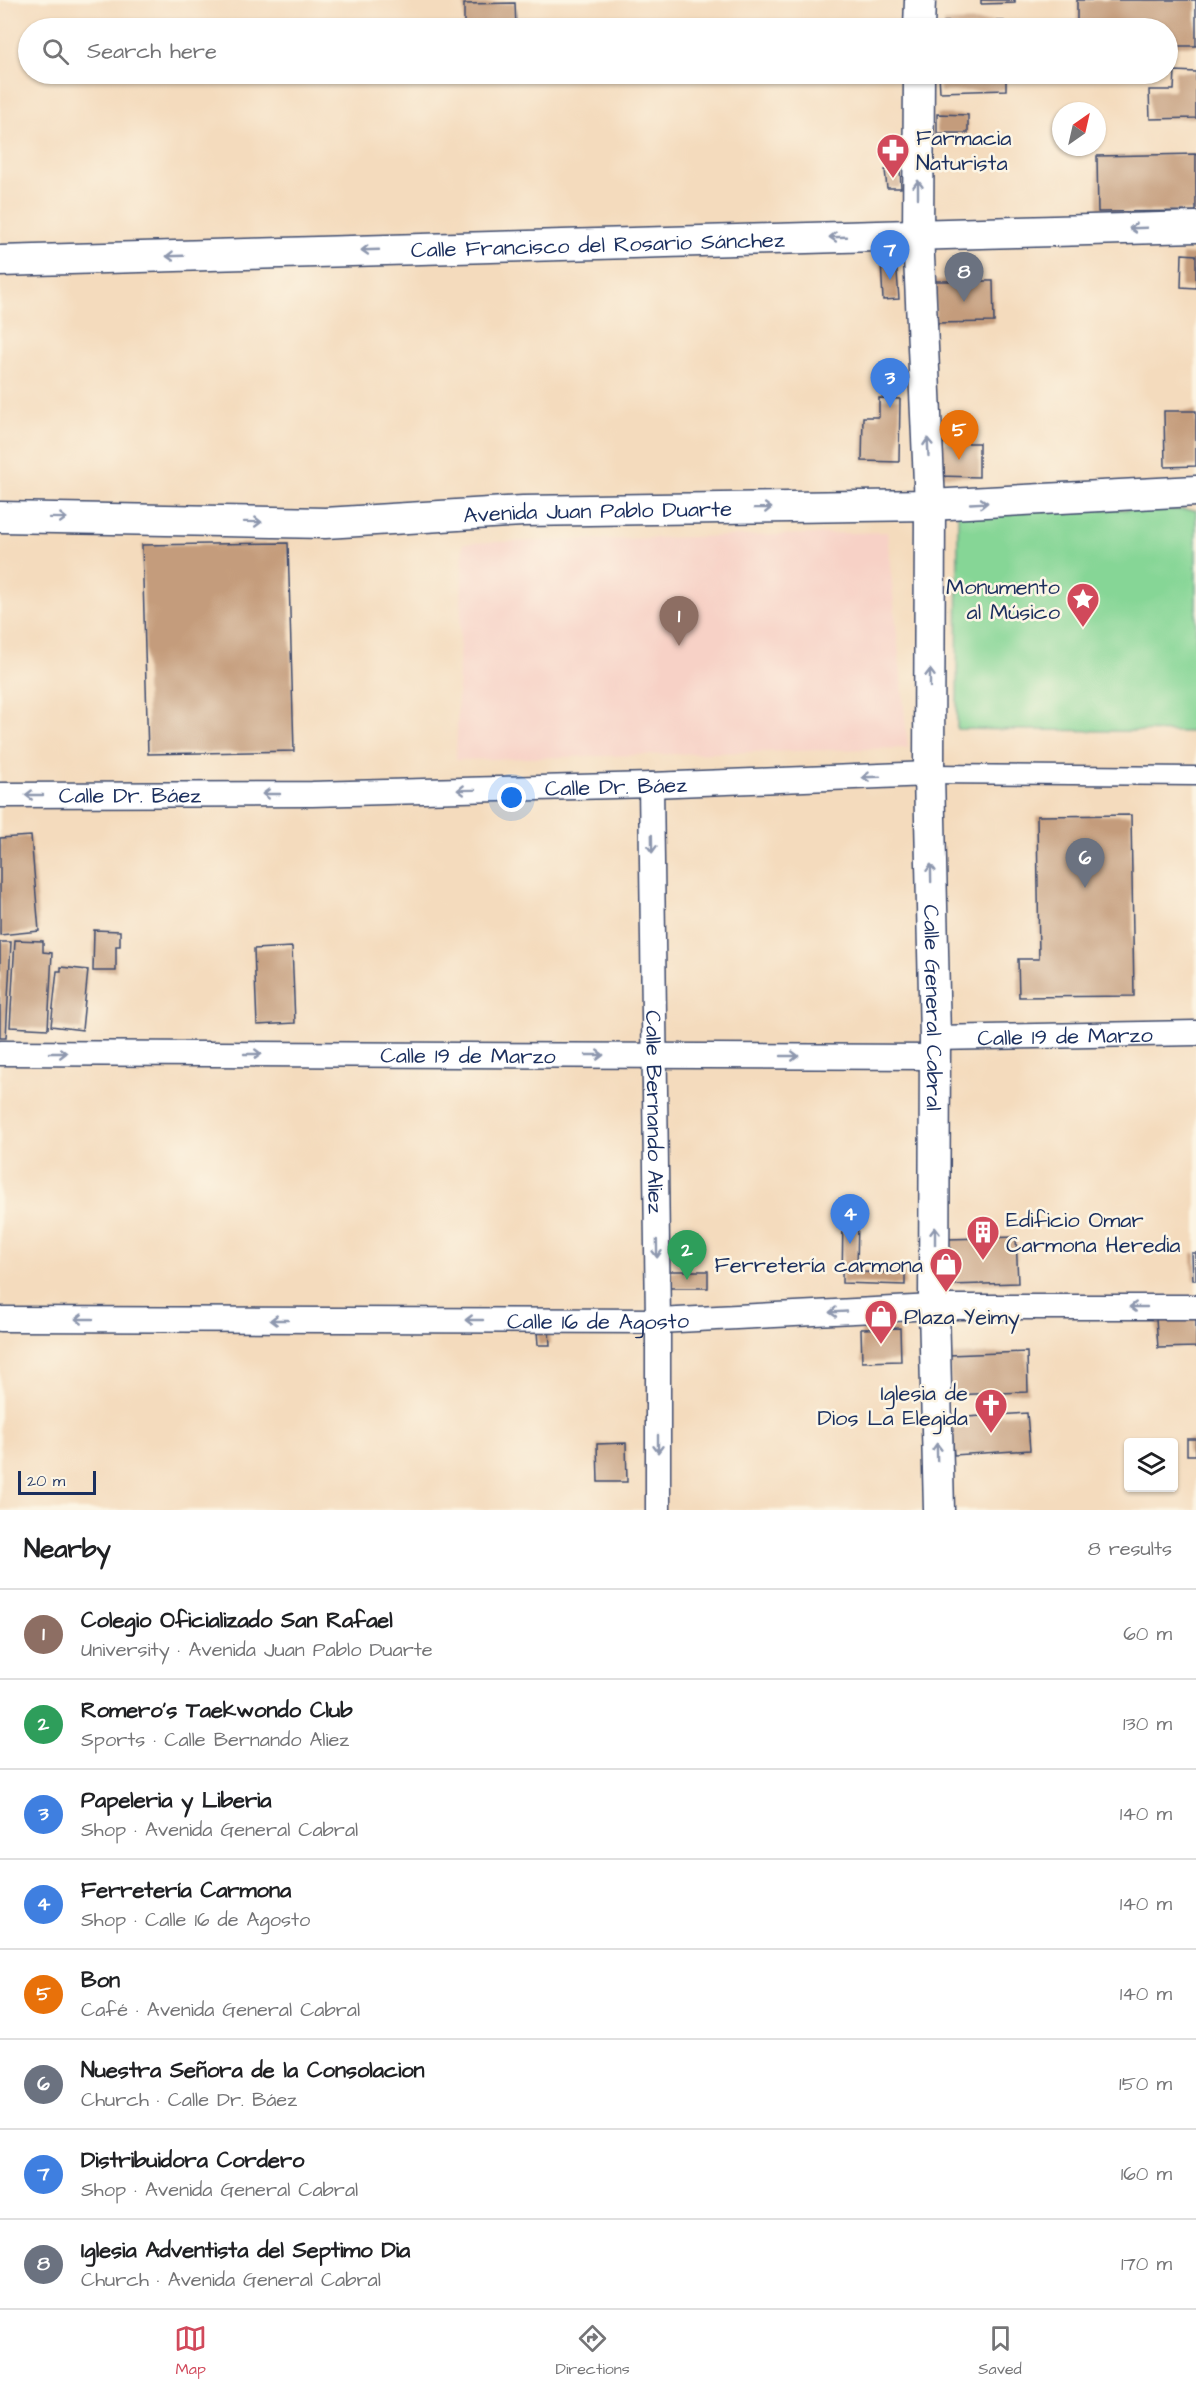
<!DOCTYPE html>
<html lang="en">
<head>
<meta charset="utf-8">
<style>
  :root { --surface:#fff; --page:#f2f2f2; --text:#202124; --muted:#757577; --line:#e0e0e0; --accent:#d1495b }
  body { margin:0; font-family:"Architects Daughter",sans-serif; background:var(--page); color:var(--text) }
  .controls { position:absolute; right:18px; bottom:18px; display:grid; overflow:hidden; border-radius:6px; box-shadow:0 2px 4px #0004 }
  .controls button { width:54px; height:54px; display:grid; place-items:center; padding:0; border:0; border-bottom:2px solid var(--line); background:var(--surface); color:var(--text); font:30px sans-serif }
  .compass { position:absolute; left:1052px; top:102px; width:54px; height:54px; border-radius:50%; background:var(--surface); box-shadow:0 2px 4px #0004; rotate:34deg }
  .scale { position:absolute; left:18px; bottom:15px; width:78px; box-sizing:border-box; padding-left:6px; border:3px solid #1b2f5e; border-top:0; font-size:16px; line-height:21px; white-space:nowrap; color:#1b2f5e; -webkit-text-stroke:4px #fcf5e5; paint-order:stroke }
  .you { position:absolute; left:512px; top:798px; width:21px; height:21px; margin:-15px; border:4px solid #fff; border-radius:50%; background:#1a73e8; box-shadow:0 0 0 9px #1a73e833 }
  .badge { display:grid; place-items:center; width:39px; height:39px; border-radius:50%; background:var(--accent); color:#fff; font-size:20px; font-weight:700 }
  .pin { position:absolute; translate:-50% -50px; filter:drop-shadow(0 2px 3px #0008) }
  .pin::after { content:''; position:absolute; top:32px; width:21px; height:18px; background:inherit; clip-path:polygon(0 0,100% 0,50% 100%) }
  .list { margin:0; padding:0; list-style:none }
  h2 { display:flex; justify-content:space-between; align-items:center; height:78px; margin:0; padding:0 24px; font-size:26px }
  h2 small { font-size:20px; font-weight:400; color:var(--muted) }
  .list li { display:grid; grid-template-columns:39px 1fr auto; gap:18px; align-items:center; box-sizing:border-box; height:90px; padding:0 24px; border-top:2px solid var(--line) }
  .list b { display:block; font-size:22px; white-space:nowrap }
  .list p { margin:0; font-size:20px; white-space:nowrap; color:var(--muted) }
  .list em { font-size:20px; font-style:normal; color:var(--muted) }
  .icon { flex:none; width:33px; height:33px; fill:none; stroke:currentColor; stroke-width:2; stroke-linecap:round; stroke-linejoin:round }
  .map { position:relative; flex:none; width:1196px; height:1510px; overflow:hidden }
  .search { position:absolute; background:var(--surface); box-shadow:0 2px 4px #0004; left:18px; right:18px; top:18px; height:66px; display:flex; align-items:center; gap:15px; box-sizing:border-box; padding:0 21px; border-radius:33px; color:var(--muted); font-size:22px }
  .sheet { height:798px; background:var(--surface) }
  nav { display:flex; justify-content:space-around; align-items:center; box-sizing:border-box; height:84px; border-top:2px solid var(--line); background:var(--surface); font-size:16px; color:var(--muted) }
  nav a { display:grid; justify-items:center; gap:3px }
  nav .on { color:var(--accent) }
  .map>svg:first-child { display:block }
</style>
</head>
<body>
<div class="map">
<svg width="1196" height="1510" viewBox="0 0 1196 1510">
  <rect width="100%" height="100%" fill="#fcf5e5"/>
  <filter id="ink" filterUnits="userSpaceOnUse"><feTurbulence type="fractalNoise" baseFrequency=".0167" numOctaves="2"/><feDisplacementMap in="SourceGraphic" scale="12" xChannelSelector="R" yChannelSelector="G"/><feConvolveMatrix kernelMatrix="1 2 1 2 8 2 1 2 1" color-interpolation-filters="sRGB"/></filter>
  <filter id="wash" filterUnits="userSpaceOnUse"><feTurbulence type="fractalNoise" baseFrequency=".008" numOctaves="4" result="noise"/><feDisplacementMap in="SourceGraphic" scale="24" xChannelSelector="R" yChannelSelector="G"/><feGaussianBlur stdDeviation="1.35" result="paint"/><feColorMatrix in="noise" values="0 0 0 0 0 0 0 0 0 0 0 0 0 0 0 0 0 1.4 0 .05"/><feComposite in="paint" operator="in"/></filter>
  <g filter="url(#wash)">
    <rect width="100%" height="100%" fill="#f4dbbd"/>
    <!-- built -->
    <path fill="#f7d1c6" d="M887 532 908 748 456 760 463 543Z"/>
    <!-- green -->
    <path fill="#86d696" stroke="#50827a" stroke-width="1.5" d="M958 508 1196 510V732L957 729Z"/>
    <g id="blocks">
      <!-- building -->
      <path fill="#c49c7c" d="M981 0H1015V3L981 4Z
        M1077 0H1196V46H1168V28H1077Z
        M515 3 516 28H464V4Z
        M1004 21V28H944V22Z
        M1175 71 1196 72V118L1150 119 1149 90H1174Z
        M939 74H1006V90L940 92Z
        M937 114 968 115V133H937Z
        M1196 154V211L1098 212 1097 156Z
        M900 169 901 188H887L885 170Z
        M1182 254 1196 255V288L1181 287Z
        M896 259 899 299 883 300 881 260Z
        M935 281H993L994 322 935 323Z
        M879 398 900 399 899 462 862 461 863 417H879Z
        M1164 411H1196V466L1165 467Z
        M942 425H963V437H942Z
        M939 443H979V477L938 476Z
        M288 543 294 751 148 754 142 545Z
        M1131 815 1134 996 1019 997 1018 959H1039L1037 816Z
        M31 836 39 931 0 935V838Z
        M94 930 120 931V946H116V971H93Z
        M15 940 43 941V952L52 953 48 1029 10 1027Z
        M0 942H11L6 1038H0Z
        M292 947 295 1023 257 1025 254 949Z
        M61 967 88 970 82 1030 51 1026 57 971H61Z
        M843 1216H858L857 1272 905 1273V1285L842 1283Z
        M1016 1237 1018 1283 950 1285 949 1239Z
        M1192 1253H1196V1280H1193Z
        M665 1271H708V1288H665Z
        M1196 1316V1347L1158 1348 1156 1318Z
        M900 1328 901 1361 862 1362 861 1329Z
        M549 1330 550 1345H538L537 1331Z
        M1027 1352 1028 1392 951 1395 949 1355Z
        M1027 1413 1030 1450 954 1455 951 1418Z
        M1187 1439H1196V1455H1187Z
        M626 1443 627 1482H598L597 1444Z"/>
    </g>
  </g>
  <g filter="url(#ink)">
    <use href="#blocks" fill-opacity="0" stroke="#3c496c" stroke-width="1.5"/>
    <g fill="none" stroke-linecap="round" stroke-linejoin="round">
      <defs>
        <path id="pedestrian" d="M929 774 1196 776"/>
        <g id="minor">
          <path id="s1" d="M651 785 658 1321V1510"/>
          <path id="s2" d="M0 795 312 794 651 785 929 774"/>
          <path id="s3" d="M935 1038 1196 1033"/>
          <path id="s4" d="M0 1053 935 1057"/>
          <path id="s5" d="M0 1319 658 1321 934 1307H1196"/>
        </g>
        <g id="tertiary">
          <path d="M919 28 920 0"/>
          <path id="s6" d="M919 74 918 234 930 505 929 774 935 1038 934 1307 939 1510"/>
          <path id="s7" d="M0 261 1196 227"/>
          <path id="s8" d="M0 517 325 523 523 511 930 505 1196 491"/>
        </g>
      </defs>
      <!-- pedestrian casing -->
      <use href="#pedestrian" stroke="#3c496c" stroke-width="21"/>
      <!-- minor casing -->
      <use href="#minor" stroke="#3c496c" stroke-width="27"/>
      <!-- tertiary casing -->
      <use href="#tertiary" stroke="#3c496c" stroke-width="33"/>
      <!-- pedestrian -->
      <use href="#pedestrian" stroke="#fff" stroke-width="18"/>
      <!-- minor -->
      <use href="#minor" stroke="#fff" stroke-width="24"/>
      <!-- tertiary -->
      <use href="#tertiary" stroke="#fff" stroke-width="30"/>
    </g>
    <!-- one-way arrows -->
    <defs><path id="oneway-shaft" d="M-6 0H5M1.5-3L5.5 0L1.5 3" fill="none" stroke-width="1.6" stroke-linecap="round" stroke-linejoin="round" transform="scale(1.5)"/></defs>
    <g stroke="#8d97ae">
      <use href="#oneway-shaft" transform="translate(918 189) rotate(-90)"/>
      <use href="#oneway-shaft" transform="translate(1138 228) rotate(178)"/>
      <use href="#oneway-shaft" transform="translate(838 237) rotate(178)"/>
      <use href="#oneway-shaft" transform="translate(370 250) rotate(178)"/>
      <use href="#oneway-shaft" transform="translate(175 256) rotate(178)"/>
      <use href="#oneway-shaft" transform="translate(928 447) rotate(-93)"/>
      <use href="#oneway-shaft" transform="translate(979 503) rotate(-3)"/>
      <use href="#oneway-shaft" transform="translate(763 508) rotate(-1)"/>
      <use href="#oneway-shaft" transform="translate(58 518) rotate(1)"/>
      <use href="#oneway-shaft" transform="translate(253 522) rotate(1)"/>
      <use href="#oneway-shaft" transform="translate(930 678) rotate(-90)"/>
      <use href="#oneway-shaft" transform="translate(871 777) rotate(178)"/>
      <use href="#oneway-shaft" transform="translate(466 790) rotate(179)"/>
      <use href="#oneway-shaft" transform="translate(271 794) rotate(180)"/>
      <use href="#oneway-shaft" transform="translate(34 795) rotate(180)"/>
      <use href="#oneway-shaft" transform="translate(652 844) rotate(89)"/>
      <use href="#oneway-shaft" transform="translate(931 873) rotate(-91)"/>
      <use href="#oneway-shaft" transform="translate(58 1053)"/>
      <use href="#oneway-shaft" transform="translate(253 1054)"/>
      <use href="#oneway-shaft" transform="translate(595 1055)"/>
      <use href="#oneway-shaft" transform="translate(790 1056)"/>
      <use href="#oneway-shaft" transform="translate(935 1236) rotate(-90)"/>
      <use href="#oneway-shaft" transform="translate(657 1249) rotate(89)"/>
      <use href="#oneway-shaft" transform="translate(1138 1307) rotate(180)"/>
      <use href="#oneway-shaft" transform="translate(838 1312) rotate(177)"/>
      <use href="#oneway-shaft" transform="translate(84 1319) rotate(-180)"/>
      <use href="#oneway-shaft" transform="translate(279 1320) rotate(-180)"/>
      <use href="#oneway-shaft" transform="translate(474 1320) rotate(-180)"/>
      <use href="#oneway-shaft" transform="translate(658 1444) rotate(90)"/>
      <use href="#oneway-shaft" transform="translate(937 1452) rotate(-91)"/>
    </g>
  </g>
  <!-- icons -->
  <defs>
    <symbol id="pharmacy-pin" viewBox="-11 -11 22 30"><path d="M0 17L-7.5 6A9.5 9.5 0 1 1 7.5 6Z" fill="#d1495b" stroke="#fcf5e5"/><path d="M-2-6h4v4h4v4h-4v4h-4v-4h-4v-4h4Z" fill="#fff"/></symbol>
    <symbol id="sight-pin" viewBox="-11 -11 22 30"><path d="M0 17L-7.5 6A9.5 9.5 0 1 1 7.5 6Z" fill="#d1495b" stroke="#fcf5e5"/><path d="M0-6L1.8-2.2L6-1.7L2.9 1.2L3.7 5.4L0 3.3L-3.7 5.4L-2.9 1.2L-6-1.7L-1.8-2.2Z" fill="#fff"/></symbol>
    <symbol id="building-pin" viewBox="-11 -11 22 30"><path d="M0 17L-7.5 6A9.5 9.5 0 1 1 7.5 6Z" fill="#d1495b" stroke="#fcf5e5"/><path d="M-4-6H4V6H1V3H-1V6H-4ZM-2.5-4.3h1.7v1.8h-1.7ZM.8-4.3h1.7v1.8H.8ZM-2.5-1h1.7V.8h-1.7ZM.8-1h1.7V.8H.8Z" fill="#fff"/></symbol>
    <symbol id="shop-pin" viewBox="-11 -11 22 30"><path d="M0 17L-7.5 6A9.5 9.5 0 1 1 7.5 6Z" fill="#d1495b" stroke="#fcf5e5"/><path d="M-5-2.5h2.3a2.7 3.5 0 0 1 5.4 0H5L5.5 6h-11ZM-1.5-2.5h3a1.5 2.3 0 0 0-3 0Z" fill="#fff"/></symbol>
    <symbol id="church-pin" viewBox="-11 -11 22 30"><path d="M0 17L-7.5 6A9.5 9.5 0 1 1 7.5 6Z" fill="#d1495b" stroke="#fcf5e5"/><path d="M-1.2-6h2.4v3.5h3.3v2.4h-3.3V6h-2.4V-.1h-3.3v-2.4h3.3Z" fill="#fff"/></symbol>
  </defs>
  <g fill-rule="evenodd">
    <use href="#pharmacy-pin" x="874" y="131" width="38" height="52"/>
    <use href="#sight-pin" x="1064" y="580" width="38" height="52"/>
    <use href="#building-pin" x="964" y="1213" width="38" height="52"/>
    <use href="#shop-pin" x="927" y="1245" width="38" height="52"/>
    <use href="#shop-pin" x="862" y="1297" width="38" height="52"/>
    <use href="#church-pin" x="972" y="1386" width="38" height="52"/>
  </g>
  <g text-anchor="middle" stroke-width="5" stroke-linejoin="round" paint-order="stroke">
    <!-- poi labels -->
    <g font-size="22" fill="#1b2f5e" stroke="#fcf5e5" text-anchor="start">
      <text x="916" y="145">Farmacia<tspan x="916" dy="25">Naturista</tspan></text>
      <text x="1060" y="594" text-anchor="end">Monumento<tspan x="1060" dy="25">al Músico</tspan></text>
      <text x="1006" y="1227">Edificio Omar<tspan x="1006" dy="25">Carmona Heredia</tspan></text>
      <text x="923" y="1272" text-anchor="end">Ferretería carmona</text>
      <text x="904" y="1324">Plaza Yeimy</text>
      <text x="968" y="1400" text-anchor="end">Iglesia de<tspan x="968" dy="25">Dios La Elegida</tspan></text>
    </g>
    <!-- street labels -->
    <g font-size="22" fill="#1b2f5e" stroke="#fcf5e5">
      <text dy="8" stroke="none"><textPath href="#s7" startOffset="598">Calle Francisco del Rosario Sánchez</textPath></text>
      <text dy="8" stroke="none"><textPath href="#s8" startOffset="598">Avenida Juan Pablo Duarte</textPath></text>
      <text dy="8" stroke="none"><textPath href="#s2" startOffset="616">Calle Dr. Báez</textPath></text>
      <text dy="8" stroke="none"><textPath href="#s2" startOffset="130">Calle Dr. Báez</textPath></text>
      <text dy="8" stroke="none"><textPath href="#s6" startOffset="934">Calle General Cabral</textPath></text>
      <text dy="8" stroke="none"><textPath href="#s3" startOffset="130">Calle 19 de Marzo</textPath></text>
      <text dy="8" stroke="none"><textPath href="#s4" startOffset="468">Calle 19 de Marzo</textPath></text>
      <text dy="8" stroke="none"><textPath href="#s1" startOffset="327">Calle Bernando Aliez</textPath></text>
      <text dy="8" stroke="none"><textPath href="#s5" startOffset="598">Calle 16 de Agosto</textPath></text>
    </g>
  </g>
</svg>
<div class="controls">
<button><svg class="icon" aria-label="layers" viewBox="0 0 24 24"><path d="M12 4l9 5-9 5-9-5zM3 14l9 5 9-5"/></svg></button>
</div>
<svg class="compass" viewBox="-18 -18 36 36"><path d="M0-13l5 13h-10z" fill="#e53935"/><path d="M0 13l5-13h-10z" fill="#757577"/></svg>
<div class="scale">20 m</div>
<div class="you"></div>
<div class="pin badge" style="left:679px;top:646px;background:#8d6e63">1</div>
<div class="pin badge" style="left:687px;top:1280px;background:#2e9e5b">2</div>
<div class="pin badge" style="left:890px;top:408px;background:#3f7fe0">3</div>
<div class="pin badge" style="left:850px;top:1244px;background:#3f7fe0">4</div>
<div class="pin badge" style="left:959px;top:460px;background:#e8710a">5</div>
<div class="pin badge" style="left:1085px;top:888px;background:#6b7280">6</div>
<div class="pin badge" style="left:890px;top:280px;background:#3f7fe0">7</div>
<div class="pin badge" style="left:964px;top:302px;background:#6b7280">8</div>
<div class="search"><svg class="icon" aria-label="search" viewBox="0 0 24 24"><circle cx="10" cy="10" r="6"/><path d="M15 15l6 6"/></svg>Search here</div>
</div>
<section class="sheet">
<h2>Nearby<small>8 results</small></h2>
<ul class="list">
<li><span class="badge" style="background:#8d6e63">1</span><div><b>Colegio Oficializado San Rafael</b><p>University · Avenida Juan Pablo Duarte</p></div><em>60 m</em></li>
<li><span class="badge" style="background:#2e9e5b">2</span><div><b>Romero's Taekwondo Club</b><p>Sports · Calle Bernando Aliez</p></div><em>130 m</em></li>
<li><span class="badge" style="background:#3f7fe0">3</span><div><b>Papeleria y Liberia</b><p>Shop · Avenida General Cabral</p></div><em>140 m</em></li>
<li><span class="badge" style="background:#3f7fe0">4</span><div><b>Ferretería Carmona</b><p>Shop · Calle 16 de Agosto</p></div><em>140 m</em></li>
<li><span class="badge" style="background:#e8710a">5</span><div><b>Bon</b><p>Café · Avenida General Cabral</p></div><em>140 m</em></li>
<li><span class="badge" style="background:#6b7280">6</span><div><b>Nuestra Señora de la Consolacion</b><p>Church · Calle Dr. Báez</p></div><em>150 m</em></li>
<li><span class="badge" style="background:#3f7fe0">7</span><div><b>Distribuidora Cordero</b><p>Shop · Avenida General Cabral</p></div><em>160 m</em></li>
<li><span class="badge" style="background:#6b7280">8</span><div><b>Iglesia Adventista del Septimo Dia</b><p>Church · Avenida General Cabral</p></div><em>170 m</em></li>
</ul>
</section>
<nav>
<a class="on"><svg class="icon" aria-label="map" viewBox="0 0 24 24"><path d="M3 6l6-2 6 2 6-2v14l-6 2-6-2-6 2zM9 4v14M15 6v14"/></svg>Map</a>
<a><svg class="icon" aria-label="directions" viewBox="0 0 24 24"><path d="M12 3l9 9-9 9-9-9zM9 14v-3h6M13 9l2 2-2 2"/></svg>Directions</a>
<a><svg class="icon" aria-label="saved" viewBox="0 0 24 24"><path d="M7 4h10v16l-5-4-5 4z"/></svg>Saved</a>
</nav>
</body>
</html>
